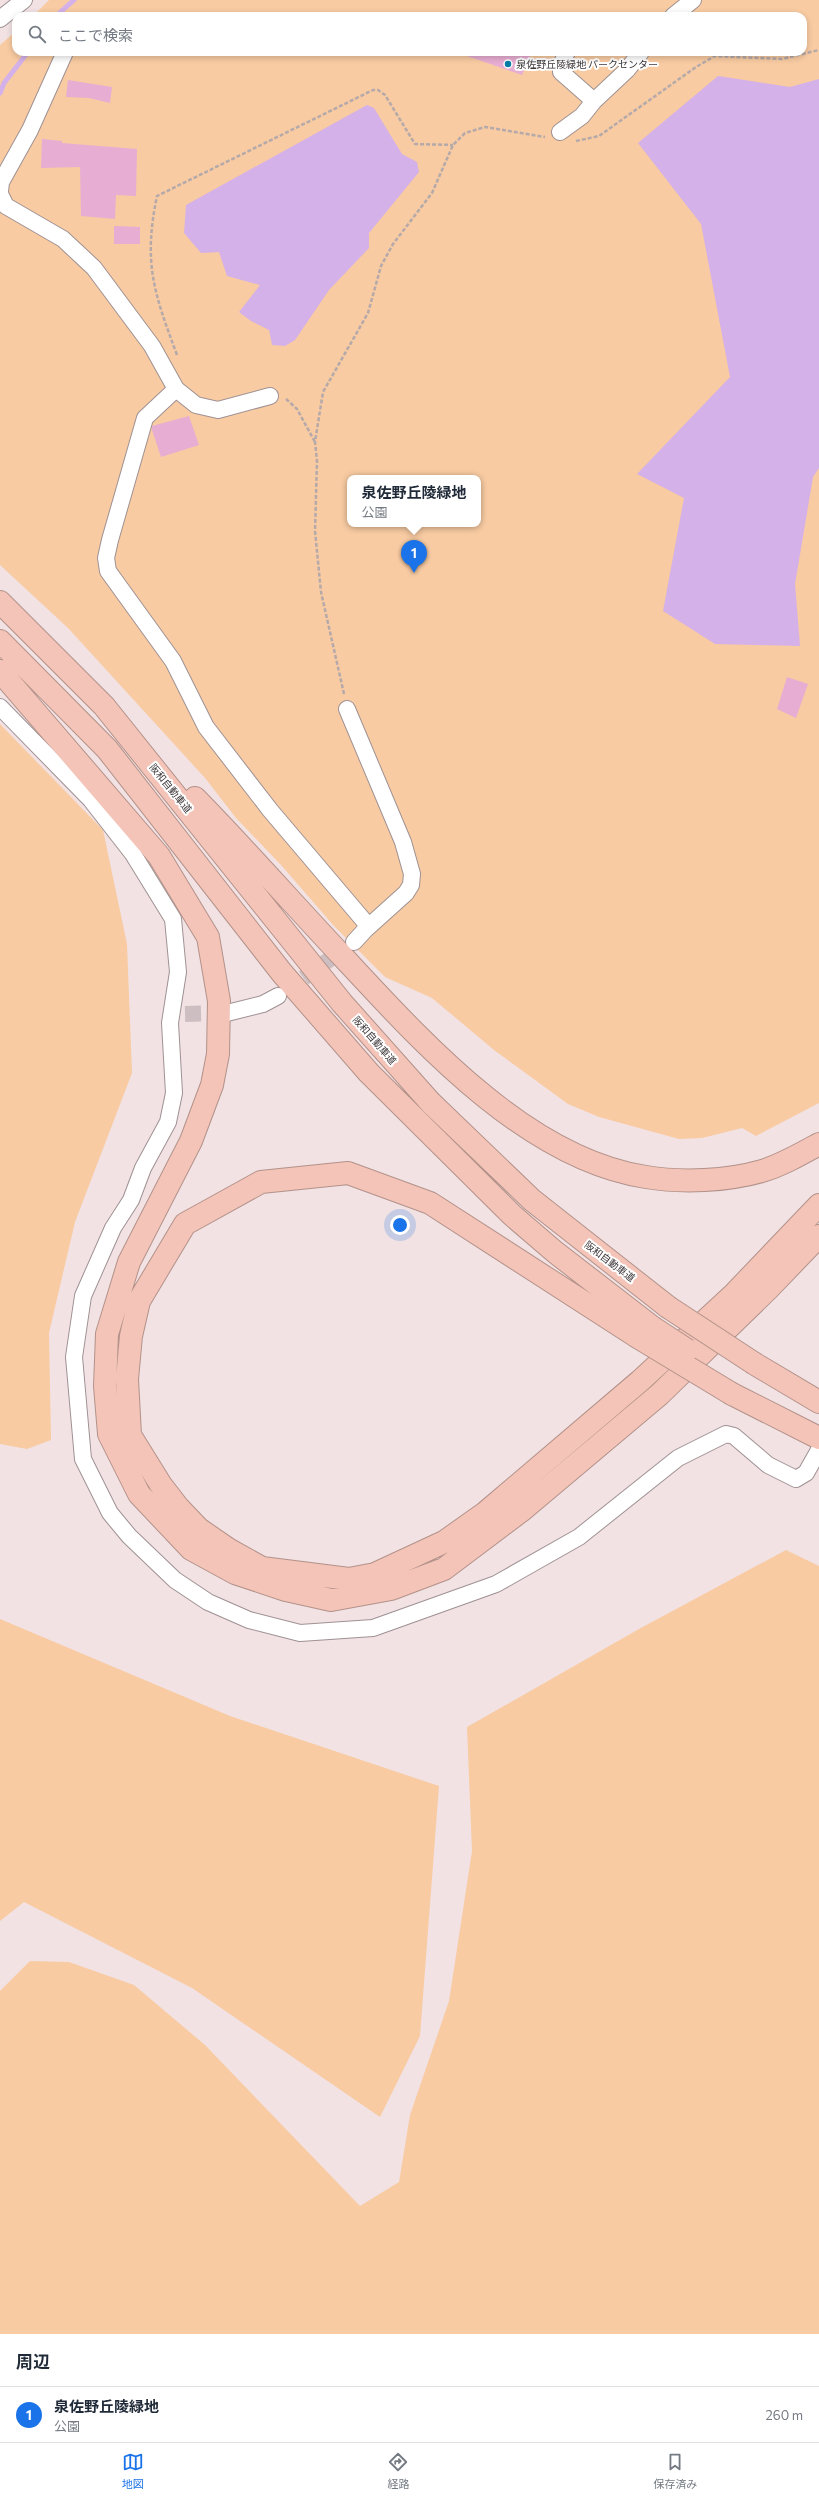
<!DOCTYPE html>
<html lang="ja">
<head>
<meta charset="utf-8">
<style>
  :root { --surface:#fff; --page:#f6f6f7; --text:#1f2937; --muted:#747a83; --line:#e0e1e3; --accent:#1a73e8 }
  body { margin:0; font-family:Commissioner,"Noto Sans JP",sans-serif; background:var(--page); color:var(--text) }
  .you { position:absolute; left:400px; top:1225px; width:14px; height:14px; margin:-10px; border:3px solid #fff; border-radius:50%; background:#1a73e8; box-shadow:0 0 0 6px #1a73e833 }
  .badge { display:grid; place-items:center; width:26px; height:26px; border-radius:50%; background:var(--accent); color:#fff; font-size:13px; font-weight:700 }
  .pin { position:absolute; translate:-50% -33px; filter:drop-shadow(0 1px 2px #0008) }
  .pin::after { content:''; position:absolute; top:21px; width:14px; height:12px; background:inherit; clip-path:polygon(0 0,100% 0,50% 100%) }
  .popup { position:absolute; left:347px; top:475px; width:134px; height:52px; box-sizing:border-box; display:grid; place-content:center; border-radius:8px; background:var(--surface); filter:drop-shadow(0 1px 3px #0005); font-size:13px; white-space:nowrap; color:var(--muted) }
  .popup b { font-size:15px; color:var(--text) }
  .popup::after { content:''; position:absolute; left:50%; top:100%; margin-left:-8px; border:8px solid transparent; border-top-color:var(--surface) }
  .list { margin:0; padding:0; list-style:none }
  h2 { display:flex; justify-content:space-between; align-items:center; height:52px; margin:0; padding:0 16px; font-size:17px }
  h2 small { font-size:13px; font-weight:400; color:var(--muted) }
  .list li { display:grid; grid-template-columns:26px 1fr auto; gap:12px; align-items:center; box-sizing:border-box; height:56px; padding:0 16px; border-top:1px solid var(--line) }
  .list b { display:block; font-size:15px; white-space:nowrap }
  .list p { margin:0; font-size:13px; white-space:nowrap; color:var(--muted) }
  .list em { font-size:13px; font-style:normal; color:var(--muted) }
  .icon { flex:none; width:22px; height:22px; fill:none; stroke:currentColor; stroke-width:2; stroke-linecap:round; stroke-linejoin:round }
  .map { position:relative; flex:none; width:819px; height:2334px; overflow:hidden }
  .search { position:absolute; background:var(--surface); box-shadow:0 2px 6px #0003; left:12px; right:12px; top:12px; height:44px; display:flex; align-items:center; gap:10px; box-sizing:border-box; padding:0 14px; border-radius:12px; color:var(--muted); font-size:15px }
  .sheet { height:108px; background:var(--surface) }
  nav { display:flex; justify-content:space-around; align-items:center; box-sizing:border-box; height:56px; border-top:1px solid var(--line); background:var(--surface); font-size:11px; color:var(--muted) }
  nav a { display:grid; justify-items:center; gap:2px }
  nav .on { color:var(--accent) }
  .map>svg:first-child { display:block }
</style>
</head>
<body>
<div class="map">
<svg width="819" height="2334" viewBox="0 0 819 2334">
  <rect width="100%" height="100%" fill="#f2e2e4"/>
  <!-- green -->
  <path fill="#f8cba2" fill-rule="evenodd" d="M49 0H819V1103L756 1136 742 1128 702 1138 679 1139 599 1117 568 1104 494 1050 432 998 385 977 334 926 281 865 236 818 205 778 68 628 0 565V45L16 31V52H803V16H33ZM350 478H478V524H350Z
    M0 724 103 830 127 944 132 1073 75 1222 49 1333 51 1440 27 1449 0 1444Z
    M786 1550 819 1566V2334H0V1991L30 1961 69 1962 134 1985 205 2045 360 2206 399 2182 410 2115 449 2001 472 1851 467 1727 639 1629Z
    M0 1619 230 1716 439 1786 420 2036 380 2117 192 1988 24 1902 0 1921Z"/>
  <!-- water -->
  <path fill="#d4b1e8" d="M718 76 790 87 819 79V468L813 477 795 584 800 646 715 644 663 611 684 498 637 474 730 377 701 224 638 143Z
    M367 105 374 108 402 154 417 162 419 172 369 233V248L329 290 295 340 285 346 272 345 269 330 251 321 239 312 260 285 227 276 219 252 201 253 184 233 186 205Z"/>
  <g fill="none" stroke-linecap="round" stroke-linejoin="round">
    <!-- stream -->
    <path stroke="#d4b1e8" stroke-width="5" d="M56 16 74 0
      M0 93 4 83 28 52"/>
  </g>
  <!-- building -->
  <path fill="#e8add3" d="M461 52H532L522 75 461 54Z
    M68 80 112 87 110 103 89 98 66 97Z
    M42 139 62 141V143L137 149 136 196 116 195 115 219 81 216 80 167 41 168Z
    M114 226 140 227V244H114Z
    M189 416 199 445 161 457 152 430V426Z
    M787 677 808 684 796 718 777 709Z"/>
  <g fill="none" stroke-linecap="round" stroke-linejoin="round">
    <!-- minor-tunnel -->
    <path stroke="#cdbfc1" stroke-width="16" stroke-dasharray="16 8" stroke-linecap="butt" d="M284 992 347 947
      M185 1014 227 1013"/>
    <defs>
      <path id="minor" d="M673 16 693 0
        M0 19 24 0
        M567 52 561 65V72L594 101 627 70 641 52
        M560 132 582 116 594 101
        M0 191 1 182 30 130 65 52
        M0 194 6 206 63 239 94 268 152 346 176 389 145 418 110 540 106 558 108 571 173 661 206 727 270 810 365 922 366 929 354 942
        M176 389 196 405 218 410 270 396
        M0 707 91 800 133 854 173 919 178 972 170 1023 174 1093 168 1122 143 1168 131 1200 113 1228 83 1296 74 1357 83 1459 110 1513 129 1536 175 1580 208 1602 249 1620 300 1633 373 1628 496 1584 579 1537 678 1458 726 1434 734 1436 768 1465 796 1479 806 1473 819 1450
        M347 709 403 842 412 874 411 885 406 893 366 929
        M227 1013 263 1004 278 996"/>
      <path id="highway" d="M0 602 104 706 342 1003 431 1103 532 1200 668 1307
        M0 641 107 749 282 973 369 1073 512 1215 555 1252 652 1327
        M0 671 159 856 208 937 219 1001 218 1054 212 1085 191 1141 129 1262 107 1334 105 1386 109 1434 139 1494 191 1549 235 1573 286 1590 331 1600 391 1589 444 1569 521 1511 660 1394 768 1289 819 1236
        M195 798C246 850 294 905 344 958 422 1042 527 1159 646 1177 682 1183 727 1181 762 1171 782 1165 801 1154 819 1144
        M636 1336 430 1203 348 1173 261 1182 185 1224 139 1301 131 1336 127 1379 130 1435 161 1485 178 1507 199 1529 228 1549 262 1568 349 1579 375 1574 444 1542 485 1513 640 1381 734 1294 819 1205
        M755 1364 819 1402
        M732 1394 819 1438"/>
    </defs>
    <!-- minor casing -->
    <use href="#minor" stroke="#9f9193" stroke-width="18"/>
    <!-- highway casing -->
    <use href="#highway" stroke="#b3928a" stroke-width="24"/>
    <!-- path -->
    <path stroke="#b5a9aa" stroke-width="2.5" stroke-dasharray="4 2" stroke-linecap="butt" d="M576 141 599 136 696 67 715 56 782 59 819 50
      M177 355C154 293 143 263 157 196L373 90H378L385 95 415 144 453 145
      M286 399 297 409 315 442
      M344 694 321 592 315 531 317 461 315 442 323 392 368 313 381 266 393 244 432 193 453 145 465 133 485 127 545 137"/>
    <!-- minor -->
    <use href="#minor" stroke="#fff" stroke-width="16"/>
    <!-- highway -->
    <use href="#highway" stroke="#f3c4b7" stroke-width="22"/>
    <defs>
      <path id="highway-bridge" d="M668 1307 755 1364
        M652 1327 687 1350
        M636 1336 732 1394"/>
    </defs>
    <!-- highway-bridge casing -->
    <use href="#highway-bridge" stroke="#b3928a" stroke-width="24" stroke-linecap="butt"/>
    <!-- highway-bridge -->
    <use href="#highway-bridge" stroke="#f3c4b7" stroke-width="22"/>
  </g>
  <!-- markers -->
  <circle fill="#087da5" stroke="#fff" stroke-width="1.5" cx="508" cy="64" r="4"/>
  <g text-anchor="middle" stroke-width="4" stroke-linejoin="round" paint-order="stroke">
    <!-- poi labels -->
    <g font-size="10" fill="#3b3536" stroke="#fff" text-anchor="start">
      <text x="516" y="68">泉佐野丘陵緑地 パークセンター</text>
    </g>
    <!-- street labels -->
    <g font-size="10" fill="#3b3536" stroke="#fff">
      <text transform="translate(171 788) rotate(51)" y="4">阪和自動車道</text>
      <text transform="translate(375 1040) rotate(49)" y="4">阪和自動車道</text>
      <text transform="translate(610 1261) rotate(37)" y="4">阪和自動車道</text>
    </g>
  </g>
</svg>
<div class="you"></div>
<div class="pin badge" style="left:414px;top:573px">1</div>
<div class="popup"><b>泉佐野丘陵緑地</b>公園</div>
<div class="search"><svg class="icon" aria-label="search" viewBox="0 0 24 24"><circle cx="10" cy="10" r="6"/><path d="M15 15l6 6"/></svg>ここで検索</div>
</div>
<section class="sheet">
<h2>周辺<small></small></h2>
<ul class="list">
<li><span class="badge">1</span><div><b>泉佐野丘陵緑地</b><p>公園</p></div><em>260 m</em></li>
</ul>
</section>
<nav>
<a class="on"><svg class="icon" aria-label="map" viewBox="0 0 24 24"><path d="M3 6l6-2 6 2 6-2v14l-6 2-6-2-6 2zM9 4v14M15 6v14"/></svg>地図</a>
<a><svg class="icon" aria-label="directions" viewBox="0 0 24 24"><path d="M12 3l9 9-9 9-9-9zM9 14v-3h6M13 9l2 2-2 2"/></svg>経路</a>
<a><svg class="icon" aria-label="saved" viewBox="0 0 24 24"><path d="M7 4h10v16l-5-4-5 4z"/></svg>保存済み</a>
</nav>
</body>
</html>
